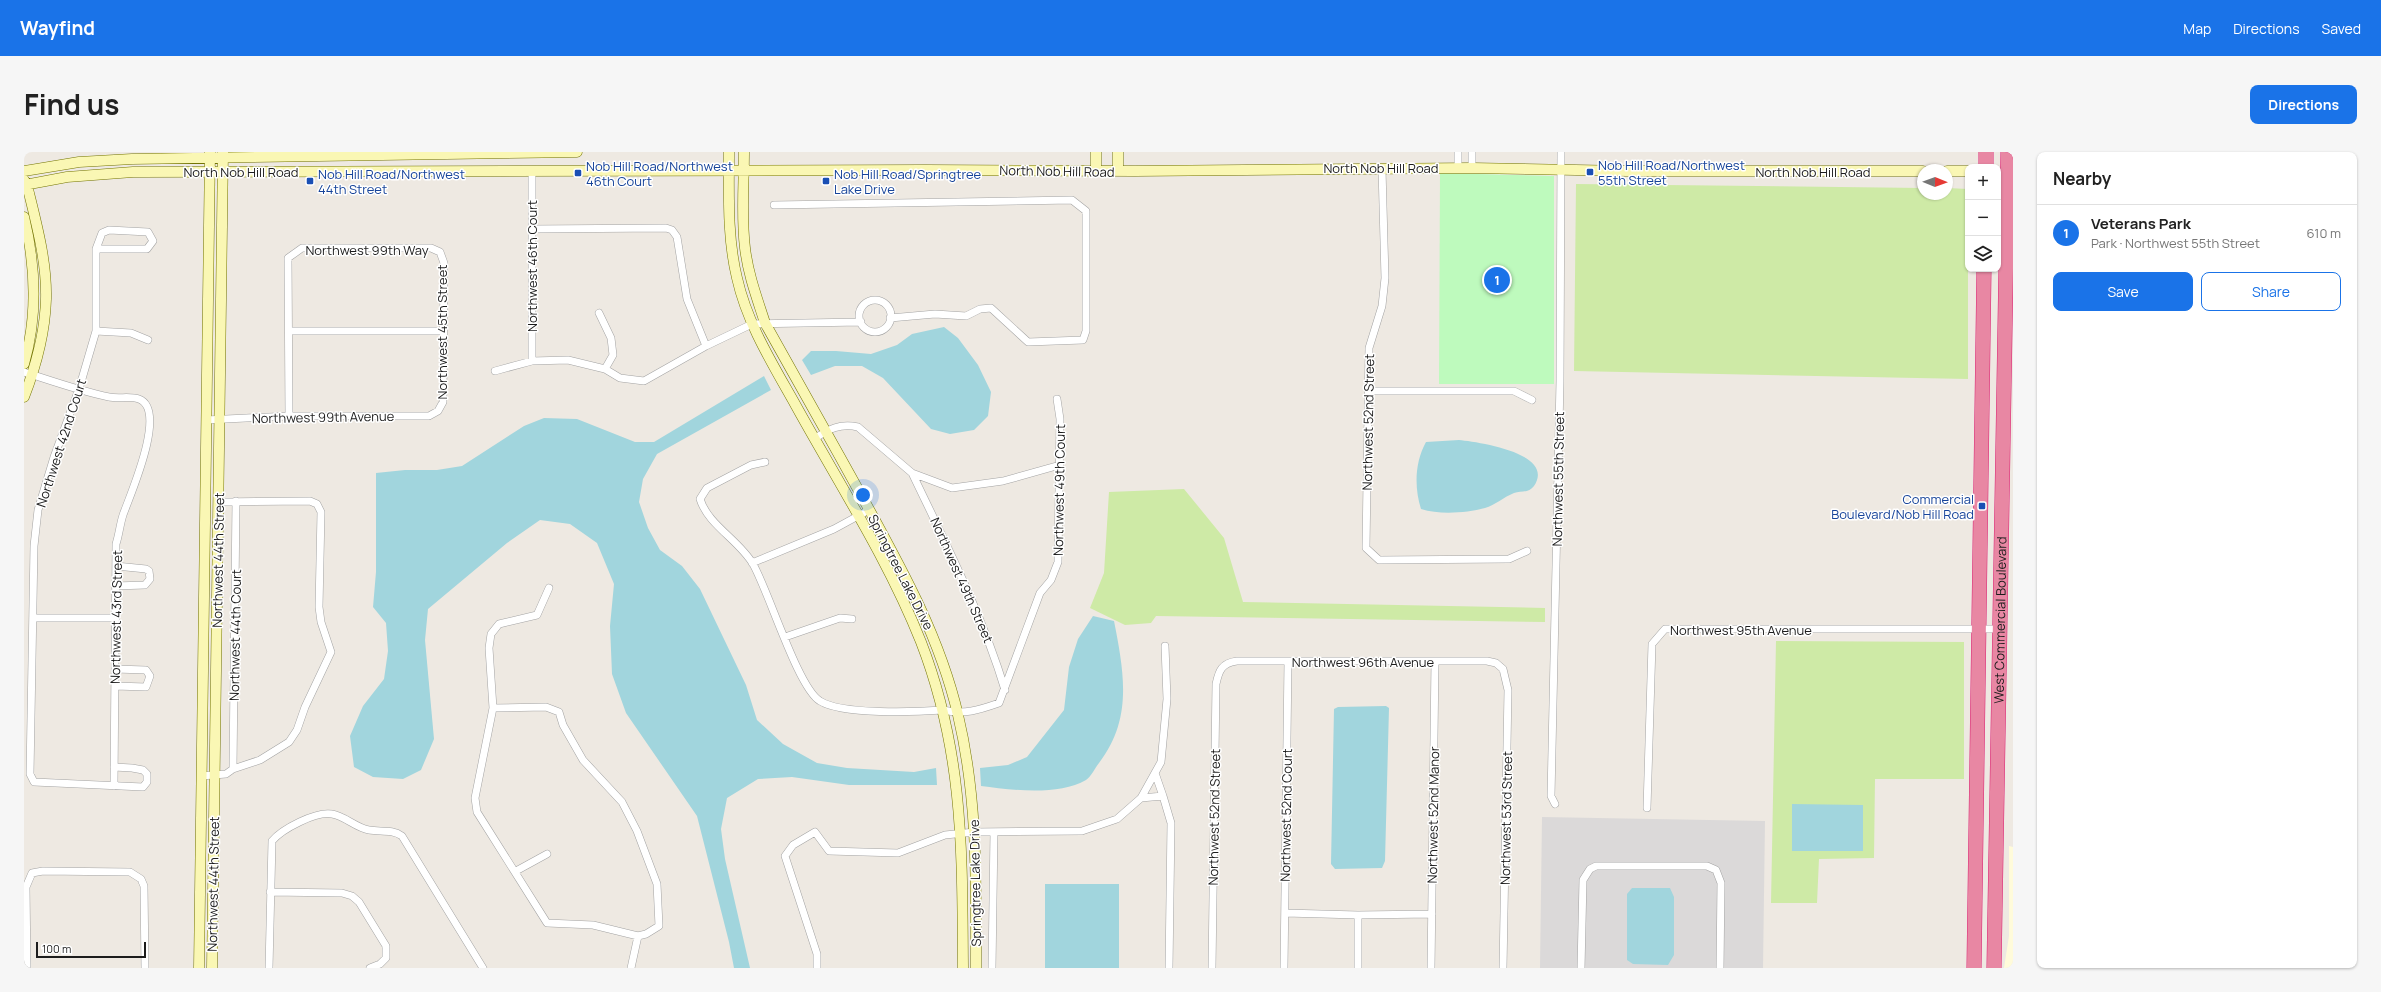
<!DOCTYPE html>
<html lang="en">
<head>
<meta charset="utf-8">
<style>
  :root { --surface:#fff; --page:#f6f6f6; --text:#222; --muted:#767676; --line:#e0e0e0; --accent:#1a73e8 }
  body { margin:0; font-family:Manrope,sans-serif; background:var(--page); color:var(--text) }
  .controls { position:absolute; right:12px; top:12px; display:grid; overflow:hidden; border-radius:8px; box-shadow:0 1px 3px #0004 }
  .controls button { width:36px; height:36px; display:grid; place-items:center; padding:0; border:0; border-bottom:1px solid var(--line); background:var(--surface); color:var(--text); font:20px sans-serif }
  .compass { position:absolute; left:1893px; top:12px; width:36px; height:36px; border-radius:50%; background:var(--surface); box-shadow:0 1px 3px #0004; rotate:91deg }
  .scale { position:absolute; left:12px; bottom:10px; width:110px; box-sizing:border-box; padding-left:4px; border:2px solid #1c1c1c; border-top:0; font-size:11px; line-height:14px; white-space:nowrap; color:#1c1c1c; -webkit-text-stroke:3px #fff; paint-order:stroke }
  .you { position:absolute; left:839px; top:343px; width:14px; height:14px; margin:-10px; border:3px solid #fff; border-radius:50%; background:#1a73e8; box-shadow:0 0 0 6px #1a73e833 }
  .badge { display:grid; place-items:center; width:26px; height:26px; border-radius:50%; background:var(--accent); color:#fff; font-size:13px; font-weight:700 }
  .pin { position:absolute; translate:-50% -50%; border:2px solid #fff; box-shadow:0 1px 4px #0006 }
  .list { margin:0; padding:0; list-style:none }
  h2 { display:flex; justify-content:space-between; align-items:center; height:52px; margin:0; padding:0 16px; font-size:17px }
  h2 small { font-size:13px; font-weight:400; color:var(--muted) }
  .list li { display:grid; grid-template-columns:26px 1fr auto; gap:12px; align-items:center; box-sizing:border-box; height:56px; padding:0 16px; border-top:1px solid var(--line) }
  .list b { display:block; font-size:15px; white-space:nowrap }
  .list p { margin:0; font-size:13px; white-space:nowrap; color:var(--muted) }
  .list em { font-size:13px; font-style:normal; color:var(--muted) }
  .actions { display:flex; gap:8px; padding:12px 16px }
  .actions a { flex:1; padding:9px 0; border:1px solid var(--accent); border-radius:8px; text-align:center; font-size:14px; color:var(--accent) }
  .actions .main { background:var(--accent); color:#fff }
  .icon { flex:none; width:22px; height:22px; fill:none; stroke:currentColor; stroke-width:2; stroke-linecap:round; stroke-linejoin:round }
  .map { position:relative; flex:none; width:1989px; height:816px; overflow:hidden; border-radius:8px }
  header { display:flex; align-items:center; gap:24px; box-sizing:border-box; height:56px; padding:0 20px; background:var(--accent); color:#fff }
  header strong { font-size:19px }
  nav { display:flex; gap:22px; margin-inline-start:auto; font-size:14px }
  .intro { display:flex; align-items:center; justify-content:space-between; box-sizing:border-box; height:96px; padding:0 24px }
  h1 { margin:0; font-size:28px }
  .button { padding:10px 18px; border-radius:8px; background:var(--accent); color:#fff; font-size:14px; font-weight:700 }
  main { display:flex; gap:24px; padding:0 24px }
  aside { flex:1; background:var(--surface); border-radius:8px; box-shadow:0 1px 3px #0004 }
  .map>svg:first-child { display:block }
</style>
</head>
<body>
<header>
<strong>Wayfind</strong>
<nav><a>Map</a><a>Directions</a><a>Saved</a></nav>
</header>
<div class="intro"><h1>Find us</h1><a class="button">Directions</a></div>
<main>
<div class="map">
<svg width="1989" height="816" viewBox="0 0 1989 816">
  <rect width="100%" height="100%" fill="#eee9e2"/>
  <!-- residential -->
  <path fill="#dbd9d9" d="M1518 665 1741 669 1739 816H1516Z"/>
  <!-- education -->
  <path fill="#fffbda" d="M1985 694 1989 695V816H1980L1985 784Z"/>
  <!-- grass -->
  <path fill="#ceeaa6" d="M1552 32 1899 36V42H1923V36L1944 37V227L1550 219Z
    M1160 337 1200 386 1219 450 1521 456V470L1132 464 1127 471 1101 473 1066 456 1080 421 1085 340Z
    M1752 489 1940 490V627H1851L1850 706 1795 707 1793 751H1747Z"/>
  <!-- park -->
  <path fill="#befabd" d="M1416 21 1530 24V232H1415Z"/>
  <!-- water -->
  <path fill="#a1d5dd" d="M920 175 934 186 954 213 967 240 964 264 950 278 926 282 907 277 859 226 838 214H811L787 223 778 208 787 199H812L847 202 873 193 888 182Z
    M740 224 747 238 633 302 619 327 615 350 624 376 636 398 658 414 676 437 722 533 733 568 759 592 793 611 823 616 890 620 912 616 913 633H825L768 625 734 627 703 646 697 677 701 707 726 816H710L705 790 673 664 602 561 588 522 586 474 590 432 573 391 546 372 516 368 483 391 404 457 401 488 410 587 397 618 379 627 349 625 330 615 326 584 339 554 360 527 364 499 362 471 349 455 352 420V321L381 318H413L438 314 500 274 520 266 553 267 611 290H630Z
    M1435 288C1454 290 1532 301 1510 334 1505 341 1497 339 1490 341 1480 345 1471 353 1461 356 1442 361 1416 363 1397 357 1390 335 1391 310 1402 290Z
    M1069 464 1090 469C1100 520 1109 567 1075 611 1071 616 1067 625 1062 628 1035 644 987 638 957 634L956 616 984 613 1003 605 1040 558 1045 515 1054 487Z
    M1362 554 1365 556 1361 709 1358 716 1311 717 1307 712 1310 557 1314 555Z
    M1768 652 1839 653V699H1768Z
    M1021 732H1095V816H1021Z
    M1608 736H1646L1650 745V803L1644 813 1609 812 1603 808V742Z"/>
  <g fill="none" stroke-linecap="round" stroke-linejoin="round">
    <defs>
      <path id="street" d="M1434 16V0
        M1448 16V0
        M1358 17 1361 126 1358 154 1345 196 1342 396 1355 408 1485 407 1503 399
        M508 20V209
        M750 53 1048 48 1062 59V179L1059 188 1004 190 967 156 956 157 942 164 911 162 866 166
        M508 77 642 76 648 78 653 85 663 147 682 194
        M72 97H123L129 89 124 80 85 78 78 81 72 97V179L55 237 30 305 14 358 10 394 6 622 10 630 119 635 123 630V622L119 618 108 616 90 615
        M835 164a16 16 0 1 1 32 0a16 16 0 1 1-32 0Z
        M575 161 587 186 589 203 581 217
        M72 179 107 181 124 188
        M265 179H419
        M471 219 508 209 544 208 581 217 596 226 620 229 682 194 728 172 837 170
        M0 220C28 229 56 239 85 245 94 247 107 244 115 247 144 258 106 343 99 363 96 372 95 383 92 392L90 634
        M1345 239H1490L1508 248
        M182 268 265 264H405L414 259 419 250 420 111 416 100 407 96H278L264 106 265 264
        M790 287C805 277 816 271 834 275L888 321 928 336 979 329 1036 313
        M741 310 727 313 683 336 676 347C684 373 715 388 729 412 745 440 774 536 796 549 818 563 892 560 919 558 940 563 955 558 975 551L1016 441 1027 428 1034 410 1036 267 1033 247
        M888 321C922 392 958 462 981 538
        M728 411 810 377 845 358
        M91 434 121 433 126 427 125 419 122 417 92 414
        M9 466H92
        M761 485 816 466 828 467
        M91 534 122 535 126 524 122 518 91 517
        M469 556 522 555 535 560 539 573 559 608 598 650 613 679 633 732 635 774 622 782 614 784 569 773 523 771 453 660 451 646 469 556 465 496 467 482 475 472 513 463 525 436
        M209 617 212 349
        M1131 621 1139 644
        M177 624 202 622 209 617 236 608 265 590 273 578 281 555 307 500 297 470 295 455 297 360 293 352 286 349 194 350
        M1117 646 1139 644 1147 671 1145 816
        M1531 652 1527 644 1536 229 1537 0
        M1623 656 1628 492 1641 477H1976
        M492 719 523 702
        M246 740 318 741 328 744 335 750 362 794V806L356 812 346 816
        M1261 761 1334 763 1408 762
        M3 816 2 735 8 721 19 719 106 720 117 727 120 734 121 816
        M245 816 248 689C258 677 292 659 308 662 321 664 332 676 345 678 357 680 368 677 378 684L459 816
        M607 816 614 784
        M793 816V802L761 704 769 693 791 680 805 699 874 701 921 683 951 680 1058 679 1093 667 1117 646 1137 610 1143 547 1141 494
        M968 816 970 680
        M1188 816 1192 532C1195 518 1198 511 1213 509H1463L1472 511 1479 517 1484 538 1479 816
        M1260 816 1264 510
        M1334 816V763
        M1407 816 1411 509
        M1557 816 1559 728 1566 717 1572 714H1683L1692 718 1697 731 1696 816"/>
      <path id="secondary" d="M705 0C705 42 703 85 713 126 723 171 748 211 771 252 814 330 864 407 897 490 940 601 938 700 939 816
        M720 0C720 32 717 64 721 96 724 122 733 146 741 171 774 230 808 290 841 350 879 419 916 486 934 563 954 647 952 731 952 816
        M1072 0V19
        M1094 0V19
        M0 19 55 10 108 7 553 0
        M1923 19H1944
        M0 28 3 33C12 70 23 109 22 147 21 181 12 214 0 245
        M0 33 43 25 109 20 902 18 1111 19 1448 16 1603 19H1899
        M0 65C12 115 14 163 0 212
        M175 816 186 0
        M188 816 199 0"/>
      <g id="highway">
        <path d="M1962 15V0"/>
        <path d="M1950 816 1960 117"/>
        <path id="s1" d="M1970 816 1984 0"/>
      </g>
    </defs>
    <!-- street casing -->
    <use href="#street" stroke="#a3a3a3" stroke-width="8"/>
    <!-- secondary casing -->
    <use href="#secondary" stroke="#737403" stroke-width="11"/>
    <!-- highway casing -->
    <use href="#highway" stroke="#db2072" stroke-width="15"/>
    <!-- street -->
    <use href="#street" stroke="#fff" stroke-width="7"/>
    <!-- secondary -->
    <use href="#secondary" stroke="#faf7b4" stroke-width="10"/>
    <!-- highway -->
    <use href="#highway" stroke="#e887a3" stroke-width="14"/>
  </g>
  <!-- markers -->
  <g fill="#1a4fb4" stroke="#fff" stroke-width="1.5">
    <rect x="1562" y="16" width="8" height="8" rx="2"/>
    <rect x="550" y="17" width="8" height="8" rx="2"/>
    <rect x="282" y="25" width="8" height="8" rx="2"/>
    <rect x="798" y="25" width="8" height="8" rx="2"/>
    <rect x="1954" y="350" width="8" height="8" rx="2"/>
  </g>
  <g text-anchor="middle" stroke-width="3" stroke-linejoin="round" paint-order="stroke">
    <!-- transit labels -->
    <g font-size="13" fill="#164399" stroke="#fff" text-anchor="start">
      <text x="1574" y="18">Nob Hill Road/Northwest<tspan x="1574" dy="15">55th Street</tspan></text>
      <text x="562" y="19">Nob Hill Road/Northwest<tspan x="562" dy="15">46th Court</tspan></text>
      <text x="294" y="27">Nob Hill Road/Northwest<tspan x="294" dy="15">44th Street</tspan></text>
      <text x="810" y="27">Nob Hill Road/Springtree<tspan x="810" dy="15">Lake Drive</tspan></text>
      <text x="1950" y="352" text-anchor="end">Commercial<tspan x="1950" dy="15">Boulevard/Nob Hill Road</tspan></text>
    </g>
    <!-- street labels -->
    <g font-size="13" fill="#1c1c1c" stroke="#fff">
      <text x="1357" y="21">North Nob Hill Road</text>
      <text transform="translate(1033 19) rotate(1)" y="5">North Nob Hill Road</text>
      <text x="217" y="25">North Nob Hill Road</text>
      <text x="1789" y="25">North Nob Hill Road</text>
      <text x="343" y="103">Northwest 99th Way</text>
      <text transform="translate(508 114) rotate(-90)" y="5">Northwest 46th Court</text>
      <text transform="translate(418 180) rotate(-90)" y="5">Northwest 45th Street</text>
      <text transform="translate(299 265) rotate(-1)" y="5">Northwest 99th Avenue</text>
      <text transform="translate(1344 270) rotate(-89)" y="5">Northwest 52nd Street</text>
      <text transform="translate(37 291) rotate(-72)" y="5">Northwest 42nd Court</text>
      <text transform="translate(1534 327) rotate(-89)" y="5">Northwest 55th Street</text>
      <text transform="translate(1035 338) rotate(-89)" y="5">Northwest 49th Court</text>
      <text transform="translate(194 408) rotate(-89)" y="5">Northwest 44th Street</text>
      <text transform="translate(877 420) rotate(63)" y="5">Springtree Lake Drive</text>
      <text transform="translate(938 428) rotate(66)" y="5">Northwest 49th Street</text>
      <text transform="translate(92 465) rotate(-89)" y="5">Northwest 43rd Street</text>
      <text dy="5" stroke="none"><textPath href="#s1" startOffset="348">West Commercial Boulevard</textPath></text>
      <text x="1717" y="483">Northwest 95th Avenue</text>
      <text transform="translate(211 483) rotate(-89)" y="5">Northwest 44th Court</text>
      <text x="1339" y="515">Northwest 96th Avenue</text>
      <text transform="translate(1262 663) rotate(-89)" y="5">Northwest 52nd Court</text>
      <text transform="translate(1409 663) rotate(-89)" y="5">Northwest 52nd Manor</text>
      <text transform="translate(1190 665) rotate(-89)" y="5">Northwest 52nd Street</text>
      <text transform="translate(1482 666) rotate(-89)" y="5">Northwest 53rd Street</text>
      <text transform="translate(951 731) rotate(-91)" y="5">Springtree Lake Drive</text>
      <text transform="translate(189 732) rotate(-89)" y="5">Northwest 44th Street</text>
    </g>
  </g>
</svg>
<div class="controls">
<button>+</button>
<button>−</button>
<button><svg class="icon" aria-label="layers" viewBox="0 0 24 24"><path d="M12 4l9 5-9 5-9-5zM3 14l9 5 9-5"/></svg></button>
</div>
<svg class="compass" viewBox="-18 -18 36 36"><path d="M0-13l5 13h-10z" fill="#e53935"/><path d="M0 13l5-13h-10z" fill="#767676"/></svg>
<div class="scale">100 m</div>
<div class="you"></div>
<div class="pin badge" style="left:1473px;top:128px">1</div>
</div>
<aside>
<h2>Nearby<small></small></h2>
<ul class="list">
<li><span class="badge">1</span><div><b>Veterans Park</b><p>Park · Northwest 55th Street</p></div><em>610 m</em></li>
</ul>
<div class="actions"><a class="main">Save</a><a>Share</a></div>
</aside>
</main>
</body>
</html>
